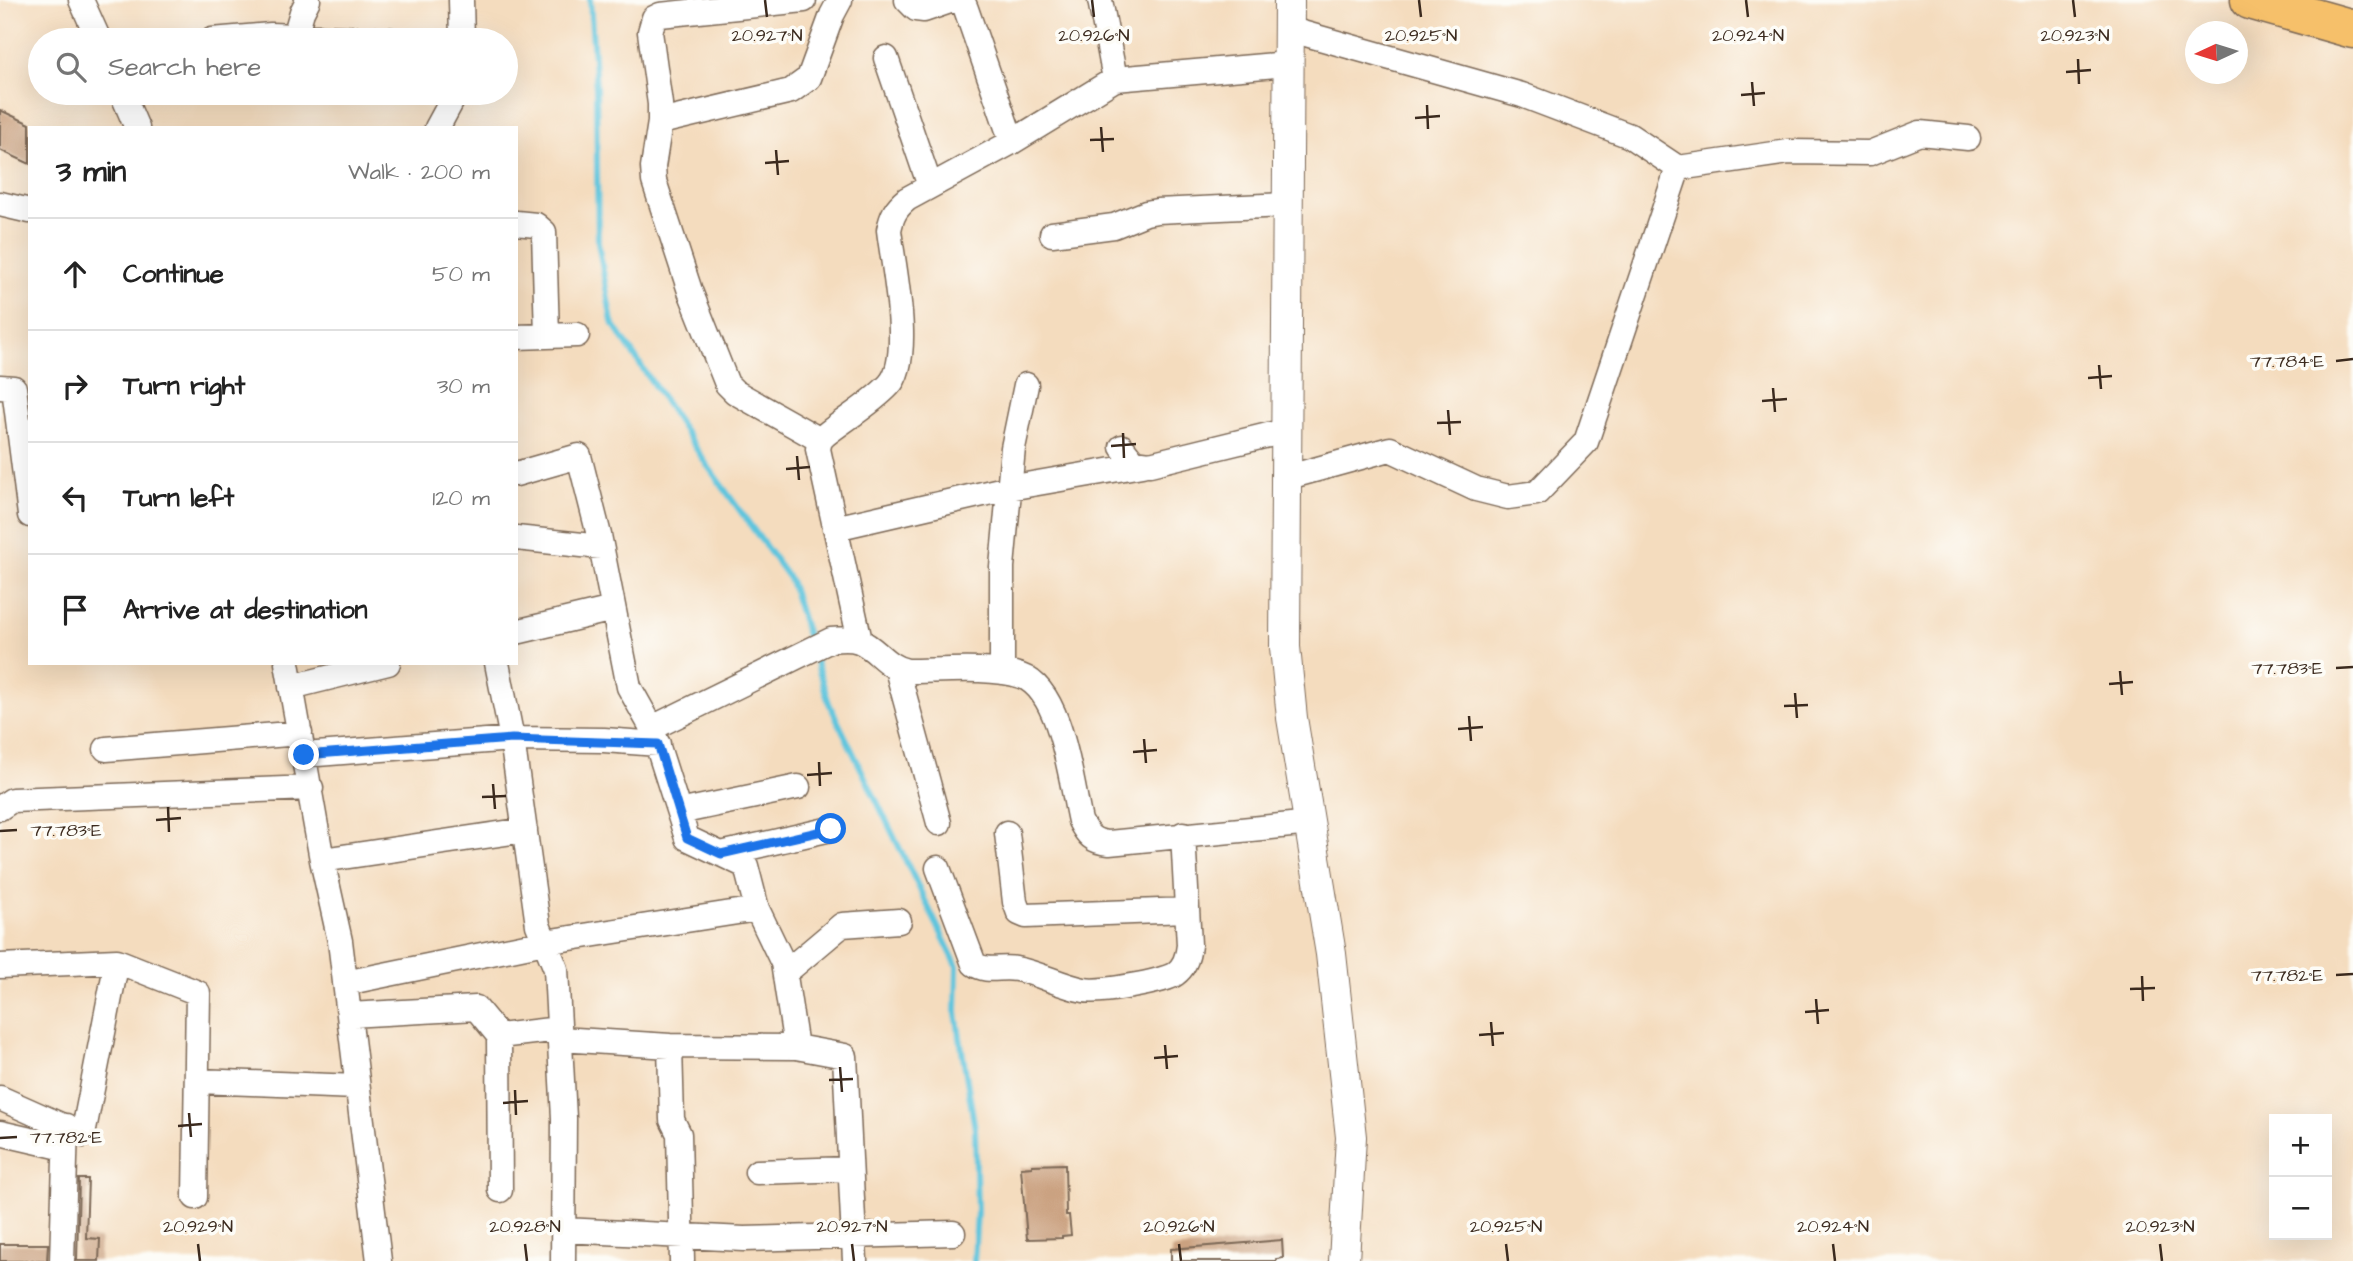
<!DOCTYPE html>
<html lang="en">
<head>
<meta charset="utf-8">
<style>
  :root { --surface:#fff; --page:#f6f6f6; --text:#222; --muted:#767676; --line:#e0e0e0 }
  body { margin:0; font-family:"Architects Daughter",sans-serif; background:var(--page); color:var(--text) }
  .controls { position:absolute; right:21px; bottom:21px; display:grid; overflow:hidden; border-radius:0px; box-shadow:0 7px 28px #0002 }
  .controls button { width:63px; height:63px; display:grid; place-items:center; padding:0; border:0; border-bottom:2px solid var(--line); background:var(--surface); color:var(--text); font:35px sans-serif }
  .compass { position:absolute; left:2185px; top:21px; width:63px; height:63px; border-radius:50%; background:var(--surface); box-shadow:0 7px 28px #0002; rotate:266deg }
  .stop { position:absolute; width:21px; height:21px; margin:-16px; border:5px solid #1a73e8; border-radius:50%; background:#fff }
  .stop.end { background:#1a73e8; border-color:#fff; box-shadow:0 2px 7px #0008 }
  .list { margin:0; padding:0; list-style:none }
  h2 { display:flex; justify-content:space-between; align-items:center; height:91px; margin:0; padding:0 28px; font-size:30px }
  h2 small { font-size:23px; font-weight:400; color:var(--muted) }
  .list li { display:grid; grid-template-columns:46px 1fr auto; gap:21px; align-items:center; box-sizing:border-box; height:112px; padding:0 28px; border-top:2px solid var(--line) }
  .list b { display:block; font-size:26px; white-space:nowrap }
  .list em { font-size:23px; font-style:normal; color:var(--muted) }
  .icon { flex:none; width:38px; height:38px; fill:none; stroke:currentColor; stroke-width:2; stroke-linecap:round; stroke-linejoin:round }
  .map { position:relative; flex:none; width:2353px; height:1261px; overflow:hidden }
  .search { position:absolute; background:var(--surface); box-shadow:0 7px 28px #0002; left:28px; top:28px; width:490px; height:77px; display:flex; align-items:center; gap:18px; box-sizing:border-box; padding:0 24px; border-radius:38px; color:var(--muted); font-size:26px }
  .panel { position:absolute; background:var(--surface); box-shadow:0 7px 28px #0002; left:28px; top:126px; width:490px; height:539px; border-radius:0px }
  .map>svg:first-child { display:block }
</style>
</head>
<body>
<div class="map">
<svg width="2353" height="1261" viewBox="0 0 2353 1261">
  <rect width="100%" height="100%" fill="#fdfcf7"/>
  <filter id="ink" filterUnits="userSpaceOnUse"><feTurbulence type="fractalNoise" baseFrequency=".0143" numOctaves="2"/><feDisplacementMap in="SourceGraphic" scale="14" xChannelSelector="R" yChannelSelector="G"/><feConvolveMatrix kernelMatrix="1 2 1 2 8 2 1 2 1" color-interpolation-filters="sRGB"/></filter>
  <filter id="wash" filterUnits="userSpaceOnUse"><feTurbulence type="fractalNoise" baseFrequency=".00686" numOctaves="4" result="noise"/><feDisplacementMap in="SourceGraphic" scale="28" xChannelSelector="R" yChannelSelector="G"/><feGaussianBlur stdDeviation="1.57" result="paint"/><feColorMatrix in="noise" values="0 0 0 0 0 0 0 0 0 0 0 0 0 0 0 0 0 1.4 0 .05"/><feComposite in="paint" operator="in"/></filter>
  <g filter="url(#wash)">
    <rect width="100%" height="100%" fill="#f4dcbe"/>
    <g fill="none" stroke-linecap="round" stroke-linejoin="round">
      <!-- stream -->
      <path stroke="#5fc5dd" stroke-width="6" d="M590 0 596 88 598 242 612 322 707 465 790 580 810 645
        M814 655 829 703 957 966 956 1013 975 1129 977 1212 974 1261"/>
    </g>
    <g id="blocks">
      <!-- building -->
      <path fill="#caa180" d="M0 110 30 124V164L0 150Z
        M1065 1164 1066 1215H1069L1071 1235 1062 1236V1238L1027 1239 1021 1168 1032 1167V1165Z
        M79 1179H88L86 1238 100 1239 99 1261H77Z
        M1282 1240 1283 1258 1276 1259V1261H1171V1249Z
        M0 1244H48L47 1261H0Z"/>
    </g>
  </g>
  <g filter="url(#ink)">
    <use href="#blocks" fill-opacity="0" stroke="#7c6856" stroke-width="2"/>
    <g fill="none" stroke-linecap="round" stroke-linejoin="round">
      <defs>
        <path id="minor" d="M81 0 99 40
          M461 0 462 40
          M804 0 660 15 654 18 650 32 660 104V122L653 167 654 181 690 291 727 384 735 392 820 440
          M907 0 916 9 924 10 953 0
          M956 0 964 4 966 9 1012 142
          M1100 0 1115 79
          M1288 29 1522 95 1630 136 1678 168 1788 152 1870 153 1920 133 1968 138
          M295 36 302 12 308 0
          M212 40 271 35 390 40
          M886 58 930 186
          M122 93 137 128
          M660 122 791 91 809 78 832 15 840 0
          M437 128 456 93
          M0 204 30 211
          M516 223 536 225 544 232 547 336
          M1052 234 1114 226 1146 213 1157 211 1286 205
          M516 337 577 335
          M0 387 14 388 30 515
          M1122 447 1134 462 1150 464 1285 431
          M516 474 579 456 599 535 629 687 652 728 687 838 746 866 757 909 783 963 796 1047 845 1056 855 1261
          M1285 478 1390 449 1476 489 1508 497 1537 493 1586 442 1678 168
          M835 528 1009 488 1142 465
          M516 538 601 547
          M516 632 613 609
          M860 641 818 449 820 440 825 435C845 419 871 404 889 385 914 359 893 265 889 230 892 215 896 208 907 199L1012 142 1115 79 1287 64
          M287 663 322 860 340 941 379 1261
          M497 663 512 739 538 925 556 969 564 1118 563 1261
          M897 669 939 823
          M1002 672V567L1013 448 1026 385
          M291 687 388 663
          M652 728 831 640C840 639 851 638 859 641 878 649 884 666 907 671 939 671 992 666 1021 676 1062 690 1071 783 1080 821 1087 835 1093 842 1109 843L1311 823
          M106 749 300 733
          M304 755 512 739 604 740 658 744
          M0 808 12 800 311 788
          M679 812 798 787
          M1007 833 1015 902 1019 913 1026 916 1187 910
          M721 854 831 829
          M322 860 525 830
          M938 868 974 964C987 973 1001 966 1016 969 1039 973 1061 986 1084 990 1098 993 1164 982 1175 974 1185 967 1188 956 1189 945L1183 834
          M0 966 117 961 198 993 195 1197
          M785 973 842 925 899 921
          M345 983 545 942 757 909
          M349 1015 476 1008 499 1036 500 1190
          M499 1036 559 1029
          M560 1039 670 1046 796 1047
          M670 1046 672 1120 679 1134 682 1261
          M197 1081 357 1087
          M0 1098 83 1135 117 961
          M0 1133 65 1148
          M757 1172 849 1169
          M564 1230 744 1239 953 1233
          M62 1261 66 1126"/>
        <path id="tertiary" d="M1289 0 1285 647 1292 718 1331 954 1351 1137 1344 1261"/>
        <path id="trunk" d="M2250 0 2353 29"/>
      </defs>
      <!-- minor casing -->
      <use href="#minor" stroke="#7c6856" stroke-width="27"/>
      <!-- tertiary casing -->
      <use href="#tertiary" stroke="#7c6856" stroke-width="32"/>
      <!-- trunk casing -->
      <use href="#trunk" stroke="#7c6856" stroke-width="41"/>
      <!-- minor -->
      <use href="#minor" stroke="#fff" stroke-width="24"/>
      <!-- tertiary -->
      <use href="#tertiary" stroke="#fff" stroke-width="30"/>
      <!-- trunk -->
      <use href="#trunk" stroke="#f6c06b" stroke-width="38"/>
    </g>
  </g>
  <g fill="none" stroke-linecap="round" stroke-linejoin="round" filter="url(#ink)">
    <!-- route -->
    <path stroke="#1a73e8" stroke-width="9" d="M304 755 512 739 658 744 687 838 721 854 831 829"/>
  </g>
  <!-- ticks -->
  <path fill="none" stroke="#3b2a1e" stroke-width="2.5" d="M765 0 767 17M1092 0 1094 17M1419 0 1421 17M1746 0 1748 17M2073 0 2075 17M2078 59 2079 84M2066 72 2091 70M1752 82 1754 106M1741 95 1765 93M1427 105 1428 129M1415 118 1440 116M1101 127 1103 152M1090 140 1114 139M776 150 778 175M765 163 789 161M2336 361 2353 359M2099 365 2101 389M2088 378 2112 376M1773 388 1775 412M1762 401 1787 399M1448 410 1450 435M1437 423 1461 422M1123 433 1124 458M1111 446 1136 444M797 456 799 480M786 469 810 467M2336 668 2353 667M2120 671 2122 695M2109 684 2133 682M1795 693 1797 718M1784 706 1808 705M1469 716 1471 741M1458 729 1483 727M1144 739 1146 763M1133 752 1157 750M819 762 820 786M807 775 832 773M493 784 495 809M482 797 506 796M168 807 169 832M156 820 181 818M0 831 17 830M2336 975 2353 974M2142 976 2143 1001M2130 989 2155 988M1816 999 1818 1024M1805 1012 1829 1010M1491 1022 1493 1046M1479 1035 1504 1033M1165 1045 1167 1069M1154 1058 1178 1056M840 1067 842 1092M829 1080 853 1079M515 1090 516 1115M503 1103 528 1101M189 1113 191 1137M178 1126 202 1124M0 1138 17 1137M198 1244 200 1261M525 1244 527 1261M852 1244 854 1261M1179 1244 1181 1261M1506 1244 1508 1261M1833 1244 1835 1261M2160 1244 2162 1261"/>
  <g font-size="18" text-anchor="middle" fill="#3b2a1e" stroke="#fdfcf7" stroke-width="7" stroke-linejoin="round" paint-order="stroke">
    <text x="767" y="41">20.927°N</text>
    <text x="1094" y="41">20.926°N</text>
    <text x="1421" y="41">20.925°N</text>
    <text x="1748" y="41">20.924°N</text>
    <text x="2075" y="41">20.923°N</text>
    <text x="2287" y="367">77.784°E</text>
    <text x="2287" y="674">77.783°E</text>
    <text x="66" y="836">77.783°E</text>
    <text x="2287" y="981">77.782°E</text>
    <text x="66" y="1143">77.782°E</text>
    <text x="198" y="1232">20.929°N</text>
    <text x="525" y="1232">20.928°N</text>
    <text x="852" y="1232">20.927°N</text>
    <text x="1179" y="1232">20.926°N</text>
    <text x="1506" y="1232">20.925°N</text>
    <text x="1833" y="1232">20.924°N</text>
    <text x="2160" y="1232">20.923°N</text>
  </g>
</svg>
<div class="controls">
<button>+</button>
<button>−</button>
</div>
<svg class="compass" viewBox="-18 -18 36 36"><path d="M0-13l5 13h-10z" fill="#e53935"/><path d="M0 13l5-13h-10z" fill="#767676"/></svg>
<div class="stop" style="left:831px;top:829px"></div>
<div class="stop end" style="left:304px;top:755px"></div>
<div class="search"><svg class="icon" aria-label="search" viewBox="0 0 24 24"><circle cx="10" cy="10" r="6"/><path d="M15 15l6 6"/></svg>Search here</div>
<section class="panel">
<h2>3 min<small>Walk · 200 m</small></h2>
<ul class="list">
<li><svg class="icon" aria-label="ahead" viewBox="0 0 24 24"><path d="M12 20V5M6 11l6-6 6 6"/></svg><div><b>Continue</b></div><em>50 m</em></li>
<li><svg class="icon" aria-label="right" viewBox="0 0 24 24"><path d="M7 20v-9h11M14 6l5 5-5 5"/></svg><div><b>Turn right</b></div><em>30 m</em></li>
<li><svg class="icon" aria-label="left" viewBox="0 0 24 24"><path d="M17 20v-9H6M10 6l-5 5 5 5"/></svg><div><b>Turn left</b></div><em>120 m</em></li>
<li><svg class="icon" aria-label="arrive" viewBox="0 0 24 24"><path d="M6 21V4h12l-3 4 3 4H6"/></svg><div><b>Arrive at destination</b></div></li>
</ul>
</section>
</div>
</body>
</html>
